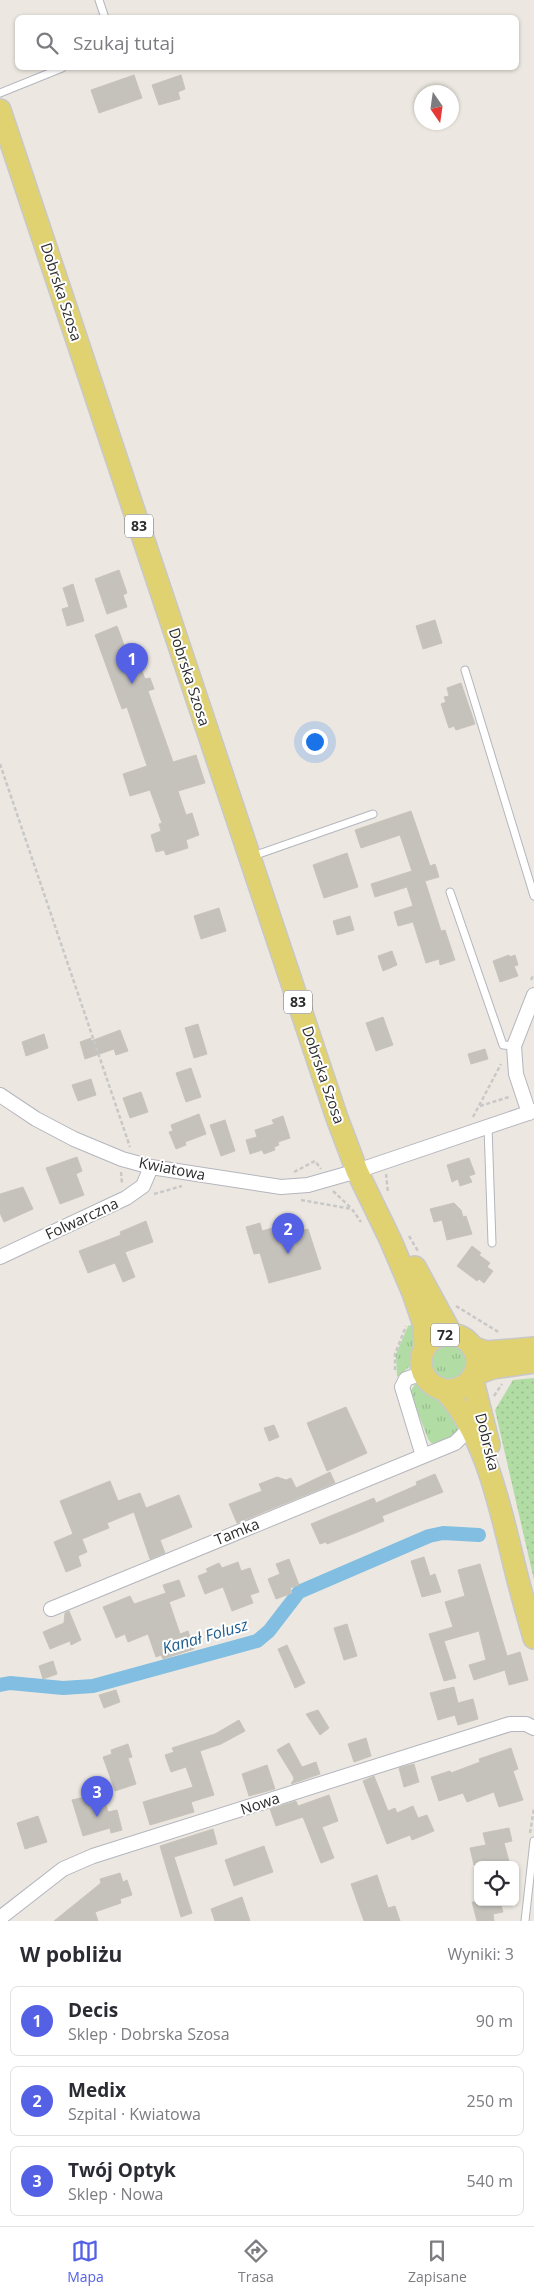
<!DOCTYPE html>
<html lang="pl">
<head>
<meta charset="utf-8">
<style>
  :root { --surface:#fff; --page:#f7f7f7; --text:#2b2b33; --muted:#7c7c81; --line:#e1e1e2; --accent:#5561e5 }
  body { margin:0; font-family:"Open Sans",sans-serif; background:var(--page); color:var(--text) }
  .controls { position:absolute; right:15px; bottom:15px; display:grid; overflow:hidden; border-radius:8px; box-shadow:0 1px 4px #0004 }
  .controls button { width:45px; height:45px; display:grid; place-items:center; padding:0; border:0; border-bottom:1px solid var(--line); background:var(--surface); color:var(--text); font:25px sans-serif }
  .compass { position:absolute; left:414px; top:85px; width:45px; height:45px; border-radius:50%; background:var(--surface); box-shadow:0 1px 4px #0004; rotate:167deg }
  .you { position:absolute; left:314px; top:741px; width:18px; height:18px; margin:-12px; border:4px solid #fff; border-radius:50%; background:#1a73e8; box-shadow:0 0 0 8px #1a73e833 }
  .badge { display:grid; place-items:center; width:32px; height:32px; border-radius:50%; background:var(--accent); color:#fff; font-size:16px; font-weight:700 }
  .pin { position:absolute; translate:-50% -41px; filter:drop-shadow(0 1px 2px #0008) }
  .pin::after { content:''; position:absolute; top:26px; width:18px; height:15px; background:inherit; clip-path:polygon(0 0,100% 0,50% 100%) }
  .list { margin:0; padding:0; list-style:none }
  h2 { display:flex; justify-content:space-between; align-items:center; height:65px; margin:0; padding:0 20px; font-size:21px }
  h2 small { font-size:16px; font-weight:400; color:var(--muted) }
  .list li { display:grid; grid-template-columns:32px 1fr auto; gap:15px; align-items:center; box-sizing:border-box; height:70px; margin:0 10px 10px; padding:0 10px; border:1px solid var(--line); border-radius:8px }
  .list b { display:block; font-size:19px; white-space:nowrap }
  .list p { margin:0; font-size:16px; white-space:nowrap; color:var(--muted) }
  .list em { font-size:16px; font-style:normal; color:var(--muted) }
  .icon { flex:none; width:28px; height:28px; fill:none; stroke:currentColor; stroke-width:2; stroke-linecap:round; stroke-linejoin:round }
  .map { position:relative; flex:none; width:534px; height:1921px; overflow:hidden }
  .search { position:absolute; background:var(--surface); box-shadow:0 1px 4px #0004; left:15px; right:15px; top:15px; height:55px; display:flex; align-items:center; gap:12px; box-sizing:border-box; padding:0 18px; border-radius:8px; color:var(--muted); font-size:19px }
  .sheet { height:305px; background:var(--surface) }
  nav { display:flex; justify-content:space-around; align-items:center; box-sizing:border-box; height:70px; border-top:1px solid var(--line); background:var(--surface); font-size:14px; color:var(--muted) }
  nav a { display:grid; justify-items:center; gap:2px }
  nav .on { color:var(--accent) }
  .map>svg:first-child { display:block }
</style>
</head>
<body>
<div class="map">
<svg width="534" height="1921" viewBox="0 0 534 1921">
  <defs>
    <pattern id="grass-tufts" width="24" height="20" patternUnits="userSpaceOnUse" patternTransform="scale(1.25)"><rect width="24" height="20" fill="#b1dca4"/><path d="M3 7l-1-3M5 7V3M7 7l1-3M15 17l-1-3M17 17v-4M19 17l1-3" fill="none" stroke="#98bd8d"/></pattern>
    <pattern id="park-dots" width="8" height="8" patternUnits="userSpaceOnUse" patternTransform="scale(1.25)"><rect width="8" height="8" fill="#b1dca4"/><path d="M2 2h.1M6 6h.1" fill="none" stroke="#98bd8d" stroke-width="1.8" stroke-linecap="round"/></pattern>
  </defs>
  <rect width="100%" height="100%" fill="#ece8e1"/>
  <!-- grass -->
  <path fill="url(#grass-tufts)" d="M414 1324 416 1348 413 1364 397 1377 396 1354 408 1326Z
    M430 1363a19 19 0 1 1 38 0a19 19 0 1 1-38 0Z
    M420 1383 433 1396 457 1411 461 1434 438 1445 431 1443 428 1439 410 1392 415 1384Z"/>
  <!-- park -->
  <path fill="url(#park-dots)" d="M534 1378V1580L495 1410 513 1380Z"/>
  <g fill="none" stroke-linecap="round" stroke-linejoin="round">
    <!-- canal -->
    <path stroke="#81bee1" stroke-width="14" d="M0 1685 10 1683 63 1688 93 1686 257 1641 269 1631 299 1592 429 1536 443 1533 479 1535"/>
  </g>
  <!-- building -->
  <path fill="#c5c2bc" stroke="#c8c4ba" d="M134 75 142 98 99 113 91 90Z
    M181 75 185 89 178 92 180 99 159 105 152 85Z
    M119 570 127 593 123 595 127 607 107 614 95 579Z
    M73 584 84 621 67 626 62 609 69 607 63 588Z
    M435 620 442 643 423 649 416 626Z
    M117 626 130 661 137 658 145 679 150 678 154 689 148 691 173 762 196 755 205 783 178 791 186 815 192 813 199 835 186 840 188 848 166 855 164 850 156 852 151 835 161 831 159 824 162 823 150 790 130 796 123 774 147 766 127 707 122 709 95 635Z
    M461 683 475 724 456 730 454 726 449 728 441 704 446 702 444 697 449 696 447 688Z
    M411 811 430 866 435 864 439 877 425 881 441 931 445 930 455 960 440 965 439 959 426 963 413 922 398 926 394 912 413 906 407 887 375 897 371 884 412 871 400 835 361 848 355 830Z
    M347 853 358 887 324 898 313 865Z
    M219 908 226 931 201 939 194 916Z
    M350 916 354 930 337 935 333 921Z
    M392 951 397 965 383 971 378 956Z
    M509 955 510 957 515 955 518 965 514 966 518 976 500 982 493 961Z
    M383 1017 393 1045 376 1051 366 1023Z
    M198 1024 207 1054 194 1058 185 1028Z
    M120 1030 128 1051 116 1055 114 1049 85 1059 80 1042 91 1038V1041Z
    M44 1034 48 1048 26 1056 22 1042Z
    M485 1049 488 1059 471 1064 468 1054Z
    M191 1068 201 1097 186 1102 176 1073Z
    M91 1079 96 1095 78 1101 72 1085Z
    M141 1092 148 1112 130 1118 123 1098Z
    M199 1114 206 1134 185 1142 186 1145 176 1149 169 1132 173 1131 171 1125Z
    M283 1116 290 1138 278 1142 279 1145 274 1147 275 1150 264 1154 262 1150 250 1154 246 1140 257 1137 255 1130 274 1124 272 1120Z
    M225 1120 235 1151 221 1156 210 1125Z
    M77 1157 82 1171 76 1174 84 1195 60 1204 46 1168Z
    M469 1158 475 1174 469 1176 472 1182 460 1186 458 1179 452 1182 447 1165Z
    M23 1187 33 1209 4 1222 0 1213V1194Z
    M454 1203 461 1210 463 1217 466 1216 472 1234 447 1240 442 1220 434 1222 430 1209Z
    M146 1221 153 1242 125 1252 135 1277 123 1282 115 1263 88 1273 79 1251 121 1235 120 1232Z
    M260 1223 262 1231 286 1224 289 1234 308 1229 321 1269 269 1283 260 1253 254 1254 246 1227Z
    M472 1246 481 1253 479 1255 490 1263 487 1267 493 1271 484 1283 479 1279 477 1281 457 1266Z
    M346 1407 367 1453 327 1471 307 1423Z
    M274 1425 279 1437 269 1441 264 1428Z
    M330 1472 335 1483 237 1523 229 1504 262 1491 259 1484 277 1477 286 1480 291 1478 296 1488Z
    M435 1474 443 1492 382 1516 384 1521 358 1532 327 1544 326 1542 320 1544 311 1524 374 1498 376 1503 417 1485 416 1482Z
    M110 1481 118 1501 140 1493 146 1508 179 1495 192 1527 160 1540 165 1553 150 1559 134 1512 107 1523 109 1528 82 1539 87 1552 78 1556 81 1566 66 1572 54 1542 73 1534 60 1501Z
    M424 1557 430 1576 435 1574 441 1592 422 1597 411 1561Z
    M289 1559 299 1585 290 1588 292 1593 276 1599 268 1579 280 1574 276 1564Z
    M238 1562 241 1571 250 1568 259 1592 250 1595 253 1603 232 1611 223 1587 205 1594 198 1576 208 1572 206 1569 219 1563 222 1568Z
    M480 1564 507 1656 520 1652 528 1680 509 1685 505 1670 474 1680 469 1665 486 1660 479 1631 444 1641 456 1678 444 1681 429 1634 453 1627 445 1602 465 1596 458 1570Z
    M179 1580 185 1596 169 1602 163 1585Z
    M166 1593 180 1634 188 1631 194 1649 163 1659 161 1655 156 1657 148 1634 128 1642 125 1634 116 1638 103 1607 130 1596 134 1604Z
    M69 1611 81 1640 71 1645 70 1641 50 1649 43 1632 64 1623 65 1613Z
    M347 1624 357 1656 344 1660 334 1628Z
    M287 1645 305 1683 295 1688 278 1649Z
    M53 1661 57 1674 43 1679 39 1666Z
    M454 1687 458 1703 473 1699 478 1719 458 1725 455 1715 438 1720 430 1693Z
    M116 1690 120 1702 104 1708 99 1695Z
    M318 1710 329 1728 320 1735 306 1714Z
    M239 1720 245 1731 221 1744 200 1751 214 1795 191 1802 194 1812 150 1825 143 1802 193 1787 186 1767 171 1772 165 1755 174 1752 172 1748 215 1734Z
    M366 1738 371 1756 354 1762 348 1744Z
    M289 1743 302 1767 316 1762 320 1774 291 1784 294 1779 293 1776 277 1750Z
    M128 1744 132 1757 128 1758 136 1784 115 1791 103 1757 112 1754 111 1750Z
    M511 1748 518 1769 513 1771 523 1800 499 1807 494 1792 467 1802 463 1793 439 1801 431 1777 450 1771 451 1773 480 1762 479 1759Z
    M414 1764 419 1782 404 1787 399 1768Z
    M267 1765 275 1789 249 1796 242 1774Z
    M374 1776 388 1811 395 1808 397 1813 413 1806 418 1818 427 1815 434 1831 412 1840 410 1835 387 1844 363 1781Z
    M329 1795 338 1821 322 1827 334 1858 321 1863 303 1817 276 1826 270 1809 296 1801 298 1806Z
    M85 1797 87 1804 104 1799 108 1812 117 1810 122 1830 111 1833 110 1828 83 1836 72 1800Z
    M38 1816 47 1842 25 1849 17 1823Z
    M509 1828 512 1841 504 1843 510 1865H474L470 1848 486 1845 483 1833Z
    M213 1829 217 1844 174 1857 192 1913 181 1917 160 1846Z
    M264 1846 273 1872 234 1886 225 1860Z
    M120 1873 123 1882 127 1880 132 1895 120 1899 121 1903 95 1912 98 1921H54L101 1883 100 1879Z
    M377 1875 388 1908 395 1906 400 1921H364L351 1884Z
    M242 1897 250 1921H215L211 1909Z
    M472 1902H500L503 1912 493 1914 494 1921H477Z"/>
  <g fill="none" stroke-linecap="round" stroke-linejoin="round">
    <defs>
      <path id="lane" d="M99 0 105 18
        M0 93 62 68
        M465 670 534 896
        M253 856 373 814
        M450 892 503 1045 514 1046
        M488 1127 492 1243
        M525 1921 534 1841"/>
      <path id="street" d="M0 1095 36 1119 74 1139 122 1159 151 1167 281 1187 308 1185 357 1171 534 1111
        M529 1113 516 1074 514 1046 534 995
        M0 1257 126 1198 143 1186 151 1167
        M423 1456 402 1387 406 1379 423 1373
        M51 1609 455 1443 466 1432 467 1423
        M0 1918 63 1869 93 1856 510 1724H526L534 1728"/>
      <path id="primary" d="M0 110 337 1118 357 1171 390 1239 413 1293 424 1325 425 1348
        M415 1267 452 1335
        M421 1362a28 28 0 1 1 56 0a28 28 0 1 1-56 0Z
        M472 1347 486 1352 534 1348
        M473 1375 493 1368 534 1362
        M472 1377 489 1445
        M444 1390C487 1434 502 1517 517 1576 522 1596 528 1617 534 1638"/>
    </defs>
    <!-- lane casing -->
    <use href="#lane" stroke="#b4b5be" stroke-width="9"/>
    <!-- street casing -->
    <use href="#street" stroke="#b4b5be" stroke-width="16"/>
    <!-- primary casing -->
    <use href="#primary" stroke="#c8c8c8" stroke-width="24"/>
    <!-- path -->
    <path stroke="#c8c8c8" stroke-width="2.5" stroke-dasharray="4 2.5" stroke-linecap="butt" d="M0 764 130 1147
      M531 980 534 974
      M480 1106 509 1097
      M473 1117 501 1064
      M121 1172 122 1184
      M294 1172 315 1161 321 1169
      M386 1174 388 1193
      M333 1191 351 1208
      M154 1194 182 1186
      M301 1200 352 1209 361 1222
      M409 1236 418 1251
      M456 1306 500 1333
      M395 1370V1354L406 1326
      M494 1396 502 1384
      M530 1833 534 1808"/>
    <!-- lane -->
    <use href="#lane" stroke="#fff" stroke-width="7"/>
    <!-- street -->
    <use href="#street" stroke="#fff" stroke-width="14"/>
    <!-- primary -->
    <use href="#primary" stroke="#e1d271" stroke-width="21"/>
  </g>
  <g text-anchor="middle" stroke-width="4" stroke-linejoin="round" paint-order="stroke">
    <!-- shield labels -->
    <g fill="#fff" stroke="#6b6b6b" stroke-width="1">
      <rect x="125" y="514.5" width="28" height="23" rx="4"/>
      <rect x="284" y="990.5" width="28" height="23" rx="4"/>
      <rect x="431" y="1323.5" width="28" height="23" rx="4"/>
    </g>
    <g font-size="14" font-weight="bold" fill="#2c2c2c">
      <text x="139" y="531">83</text>
      <text x="298" y="1007">83</text>
      <text x="445" y="1340">72</text>
    </g>
    <!-- street labels -->
    <g font-size="15" fill="#2c2c2c" stroke="#fff">
      <text transform="translate(61 292) rotate(72)" y="5">Dobrska Szosa</text>
      <text transform="translate(189 677) rotate(72)" y="5">Dobrska Szosa</text>
      <text transform="translate(323 1075) rotate(71)" y="5">Dobrska Szosa</text>
      <text transform="translate(172 1169) rotate(11)" y="5">Kwiatowa</text>
      <text transform="translate(82 1219) rotate(-25)" y="5">Folwarczna</text>
      <text transform="translate(487 1442) rotate(76)" y="5">Dobrska</text>
      <text transform="translate(237 1532) rotate(-22)" y="5">Tamka</text>
      <text transform="translate(260 1804) rotate(-18)" y="5">Nowa</text>
    </g>
    <!-- water labels -->
    <g font-size="16" font-style="italic" fill="#1e5d8f" stroke="#fff">
      <text transform="translate(205 1636) rotate(-16)" y="6">Kanał Folusz</text>
    </g>
  </g>
</svg>
<div class="controls">
<button><svg class="icon" aria-label="locate" viewBox="0 0 24 24"><circle cx="12" cy="12" r="6"/><path d="M12 2v4M12 18v4M2 12h4M18 12h4"/></svg></button>
</div>
<svg class="compass" viewBox="-18 -18 36 36"><path d="M0-13l5 13h-10z" fill="#e53935"/><path d="M0 13l5-13h-10z" fill="#7c7c81"/></svg>
<div class="you"></div>
<div class="pin badge" style="left:132px;top:684px">1</div>
<div class="pin badge" style="left:288px;top:1254px">2</div>
<div class="pin badge" style="left:97px;top:1817px">3</div>
<div class="search"><svg class="icon" aria-label="search" viewBox="0 0 24 24"><circle cx="10" cy="10" r="6"/><path d="M15 15l6 6"/></svg>Szukaj tutaj</div>
</div>
<section class="sheet">
<h2>W pobliżu<small>Wyniki: 3</small></h2>
<ul class="list">
<li><span class="badge">1</span><div><b>Decis</b><p>Sklep · Dobrska Szosa</p></div><em>90 m</em></li>
<li><span class="badge">2</span><div><b>Medix</b><p>Szpital · Kwiatowa</p></div><em>250 m</em></li>
<li><span class="badge">3</span><div><b>Twój Optyk</b><p>Sklep · Nowa</p></div><em>540 m</em></li>
</ul>
</section>
<nav>
<a class="on"><svg class="icon" aria-label="map" viewBox="0 0 24 24"><path d="M3 6l6-2 6 2 6-2v14l-6 2-6-2-6 2zM9 4v14M15 6v14"/></svg>Mapa</a>
<a><svg class="icon" aria-label="directions" viewBox="0 0 24 24"><path d="M12 3l9 9-9 9-9-9zM9 14v-3h6M13 9l2 2-2 2"/></svg>Trasa</a>
<a><svg class="icon" aria-label="saved" viewBox="0 0 24 24"><path d="M7 4h10v16l-5-4-5 4z"/></svg>Zapisane</a>
</nav>
</body>
</html>
